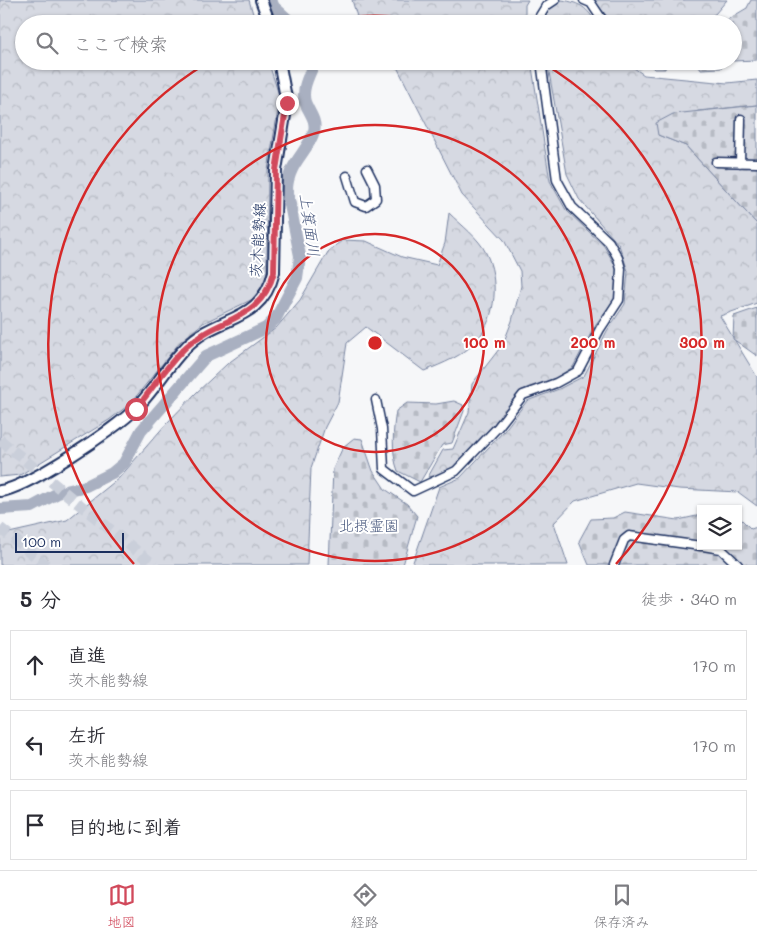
<!DOCTYPE html>
<html lang="ja">
<head>
<meta charset="utf-8">
<style>
  :root { --surface:#fff; --page:#f7f7f7; --text:#2b2b33; --muted:#7c7c81; --line:#e1e1e2; --accent:#d1495b }
  body { margin:0; font-family:Mali,"Klee One",sans-serif; background:var(--page); color:var(--text) }
  .controls { position:absolute; right:15px; bottom:15px; display:grid; overflow:hidden; border-radius:0px; box-shadow:0 1px 4px #0004 }
  .controls button { width:45px; height:45px; display:grid; place-items:center; padding:0; border:0; border-bottom:1px solid var(--line); background:var(--surface); color:var(--text); font:25px sans-serif }
  .scale { position:absolute; left:15px; bottom:12px; width:109px; box-sizing:border-box; padding-left:5px; border:2px solid #1b2f5e; border-top:0; font-size:14px; line-height:18px; white-space:nowrap; color:#1b2f5e; -webkit-text-stroke:4px #fff; paint-order:stroke }
  .stop { position:absolute; width:15px; height:15px; margin:-11px; border:4px solid #d1495b; border-radius:50%; background:#fff }
  .stop.end { background:#d1495b; border-color:#fff; box-shadow:0 1px 5px #0008 }
  .list { margin:0; padding:0; list-style:none }
  h2 { display:flex; justify-content:space-between; align-items:center; height:65px; margin:0; padding:0 20px; font-size:21px }
  h2 small { font-size:16px; font-weight:400; color:var(--muted) }
  .list li { display:grid; grid-template-columns:32px 1fr auto; gap:15px; align-items:center; box-sizing:border-box; height:70px; margin:0 10px 10px; padding:0 10px; border:1px solid var(--line); border-radius:0px }
  .list b { display:block; font-size:19px; white-space:nowrap }
  .list p { margin:0; font-size:16px; white-space:nowrap; color:var(--muted) }
  .list em { font-size:16px; font-style:normal; color:var(--muted) }
  .icon { flex:none; width:28px; height:28px; fill:none; stroke:currentColor; stroke-width:2; stroke-linecap:round; stroke-linejoin:round }
  .map { position:relative; flex:none; width:757px; height:565px; overflow:hidden }
  .search { position:absolute; background:var(--surface); box-shadow:0 1px 4px #0004; left:15px; right:15px; top:15px; height:55px; display:flex; align-items:center; gap:12px; box-sizing:border-box; padding:0 18px; border-radius:28px; color:var(--muted); font-size:19px }
  .sheet { height:305px; background:var(--surface) }
  nav { display:flex; justify-content:space-around; align-items:center; box-sizing:border-box; height:70px; border-top:1px solid var(--line); background:var(--surface); font-size:14px; color:var(--muted) }
  nav a { display:grid; justify-items:center; gap:2px }
  nav .on { color:var(--accent) }
  .map>svg:first-child { display:block }
</style>
</head>
<body>
<div class="map">
<svg width="757" height="565" viewBox="0 0 757 565">
  <defs>
    <pattern id="forest-crowns" width="20" height="18" patternUnits="userSpaceOnUse" patternTransform="scale(1.25)"><rect width="20" height="18" fill="#d6d9e2"/><path d="M2 6a3 3 0 1 1 6 0M12 15a3 3 0 1 1 6 0" fill="none" stroke="#b7bbc4"/></pattern>
    <pattern id="cemetery-stones" width="16" height="16" patternUnits="userSpaceOnUse" patternTransform="scale(1.25)"><rect width="16" height="16" fill="#d6d9e2"/><path d="M2 7V4a2 2 0 0 1 4 0v3zM10 15v-3a2 2 0 0 1 4 0v3z" fill="#b7bbc4"/></pattern>
  </defs>
  <rect width="100%" height="100%" fill="#f6f7f9"/>
  <filter id="ink" filterUnits="userSpaceOnUse"><feTurbulence type="fractalNoise" baseFrequency=".02" numOctaves="2"/><feDisplacementMap in="SourceGraphic" scale="10" xChannelSelector="R" yChannelSelector="G"/><feConvolveMatrix kernelMatrix="1 2 1 2 8 2 1 2 1" color-interpolation-filters="sRGB"/></filter>
  <g filter="url(#ink)">
    <!-- forest -->
    <path fill="url(#forest-crowns)" stroke="#7884a0" d="M0 0H249L256 24H24V61H268L279 95V104L268 170 267 270 264 284 253 299 203 323 180 342 130 404 109 420 20 475 0 477Z
      M352 0H528L525 5V24H362L358 20Z
      M562 0C581 3 587 8 597 24H542L548 10Z
      M594 0H727L715 14 693 24H613Z
      M394 61H531L550 181 566 210 604 246 611 258 617 269 615 299 596 324 573 367 554 379 521 391 496 422 454 468 436 477H428L443 450 453 449 469 412 472 384 503 344 512 321 521 286 520 271 504 240 462 195Z
      M547 61H624L644 75 727 83 757 80V105L698 111 658 135 686 146 757 224V303L720 316 757 377V506L738 492 679 489 636 483 575 501 554 523 568 565H412L439 487 460 478 504 431 527 401 559 389 584 376 607 331 625 304 628 271 619 245 579 199 567 174Z
      M449 213C461 225 479 238 486 253 499 279 497 317 477 340 465 355 442 364 424 371L366 327 347 343 338 402 325 427 311 468 307 565H0V535L67 520 119 478 166 424 196 393 227 364 276 328 300 300 328 252 342 240 366 241 402 257 437 265 445 243Z"/>
    <!-- cemetery -->
    <path fill="url(#cemetery-stones)" stroke="#7884a0" d="M751 0H757V60L733 61V24H720L747 8Z
      M649 61H721V68L701 69 697 62H666L665 69H654L649 64Z
      M757 105V224L686 146 658 135 656 123 673 114Z
      M757 308V356L733 339 734 316Z
      M454 401 463 405 464 411 452 443 442 445 420 482 398 471C391 453 393 430 396 411L407 403 436 404Z
      M354 438 362 439 373 471 385 489 407 504 417 516 403 565H329L333 469 343 447Z
      M625 512 678 520 701 515V546H738V516L751 529 757 527V565H589L579 541 591 519 613 518Z"/>
    <g fill="none" stroke-linecap="round" stroke-linejoin="round">
      <!-- river -->
      <path stroke="#a9b0c1" stroke-width="12" d="M271 0 274 7 293 24
        M0 509 32 507 58 493 86 486 112 473 124 463 141 431 206 356 266 328 276 318 297 278 300 256 287 189C288 163 309 151 314 131 317 120 308 111 305 102 301 88 310 74 315 61"/>
      <!-- highway-tunnel -->
      <path stroke="#cacfda" stroke-width="11" stroke-dasharray="11 5.5" stroke-linecap="butt" d="M0 440 154 565
        M0 528 46 565"/>
      <defs>
        <path id="minor" d="M584 0 591 3 605 24
          M535 24 546 6 555 0
          M636 61 639 63
          M716 162 757 163
          M740 163 741 119
          M347 176 355 202 366 206 376 199 375 185 367 169
          M376 400 382 429 384 469 413 491 456 471 498 427 523 395 556 383 578 371 600 329 619 300 621 269 618 258 609 242 572 207 557 180 541 61
          M703 546 721 549 738 565
          M614 565 624 540 629 536 701 546"/>
        <path id="major" d="M261 0 270 24
          M0 491C25 489 116 429 135 409 154 391 167 366 186 347 217 314 261 325 274 272L276 170 287 103 279 61"/>
      </defs>
      <!-- minor casing -->
      <use href="#minor" stroke="#1b2f5e" stroke-width="11"/>
      <!-- major casing -->
      <use href="#major" stroke="#1b2f5e" stroke-width="14"/>
      <!-- minor -->
      <use href="#minor" stroke="#fff" stroke-width="8"/>
      <!-- major -->
      <use href="#major" stroke="#fff" stroke-width="10"/>
    </g>
  </g>
  <g fill="none" stroke-linecap="round" stroke-linejoin="round" filter="url(#ink)">
    <!-- route -->
    <path stroke="#d1495b" stroke-width="6" d="M136 409C152 389 169 362 187 346 220 316 261 322 274 272L276 170 287 103"/>
  </g>
  <!-- distance rings -->
  <g fill="none" stroke="#d62828" stroke-width="2.5">
    <circle cx="375" cy="343" r="109"/>
    <circle cx="375" cy="343" r="218"/>
    <path d="M134 564A327 327 0 0 1 207 63M307 23A327 327 0 0 1 443 23M543 63A327 327 0 0 1 616 564"/>
  </g>
  <g text-anchor="middle" stroke-width="4" stroke-linejoin="round" paint-order="stroke">
    <!-- street labels -->
    <g font-size="15" fill="#1b2f5e" stroke="#fff">
      <text transform="translate(258 240) rotate(-87)" y="5">茨木能勢線</text>
    </g>
    <!-- park labels -->
    <g font-size="15" fill="#4a5a7f" stroke="#fff">
      <text x="369" y="531">北摂霊園</text>
    </g>
    <!-- water labels -->
    <g font-size="16" font-style="italic" fill="#4d5c81" stroke="#fff">
      <text transform="translate(310 225) rotate(82)" y="6">上箕面川</text>
    </g>
  </g>
  <circle cx="375" cy="343" r="8" fill="#d62828" stroke="#fff" stroke-width="2.5"/>
  <g font-size="15" text-anchor="middle" font-weight="bold" fill="#d62828" stroke="#fff" stroke-width="4" stroke-linejoin="round" paint-order="stroke">
    <text x="484" y="348">100 m</text>
    <text x="593" y="348">200 m</text>
    <text x="702" y="348">300 m</text>
  </g>
</svg>
<div class="controls">
<button><svg class="icon" aria-label="layers" viewBox="0 0 24 24"><path d="M12 4l9 5-9 5-9-5zM3 14l9 5 9-5"/></svg></button>
</div>
<div class="scale">100 m</div>
<div class="stop" style="left:136px;top:409px"></div>
<div class="stop end" style="left:287px;top:103px"></div>
<div class="search"><svg class="icon" aria-label="search" viewBox="0 0 24 24"><circle cx="10" cy="10" r="6"/><path d="M15 15l6 6"/></svg>ここで検索</div>
</div>
<section class="sheet">
<h2>5 分<small>徒歩 · 340 m</small></h2>
<ul class="list">
<li><svg class="icon" aria-label="ahead" viewBox="0 0 24 24"><path d="M12 20V5M6 11l6-6 6 6"/></svg><div><b>直進</b><p>茨木能勢線</p></div><em>170 m</em></li>
<li><svg class="icon" aria-label="left" viewBox="0 0 24 24"><path d="M17 20v-9H6M10 6l-5 5 5 5"/></svg><div><b>左折</b><p>茨木能勢線</p></div><em>170 m</em></li>
<li><svg class="icon" aria-label="arrive" viewBox="0 0 24 24"><path d="M6 21V4h12l-3 4 3 4H6"/></svg><div><b>目的地に到着</b></div></li>
</ul>
</section>
<nav>
<a class="on"><svg class="icon" aria-label="map" viewBox="0 0 24 24"><path d="M3 6l6-2 6 2 6-2v14l-6 2-6-2-6 2zM9 4v14M15 6v14"/></svg>地図</a>
<a><svg class="icon" aria-label="directions" viewBox="0 0 24 24"><path d="M12 3l9 9-9 9-9-9zM9 14v-3h6M13 9l2 2-2 2"/></svg>経路</a>
<a><svg class="icon" aria-label="saved" viewBox="0 0 24 24"><path d="M7 4h10v16l-5-4-5 4z"/></svg>保存済み</a>
</nav>
</body>
</html>
